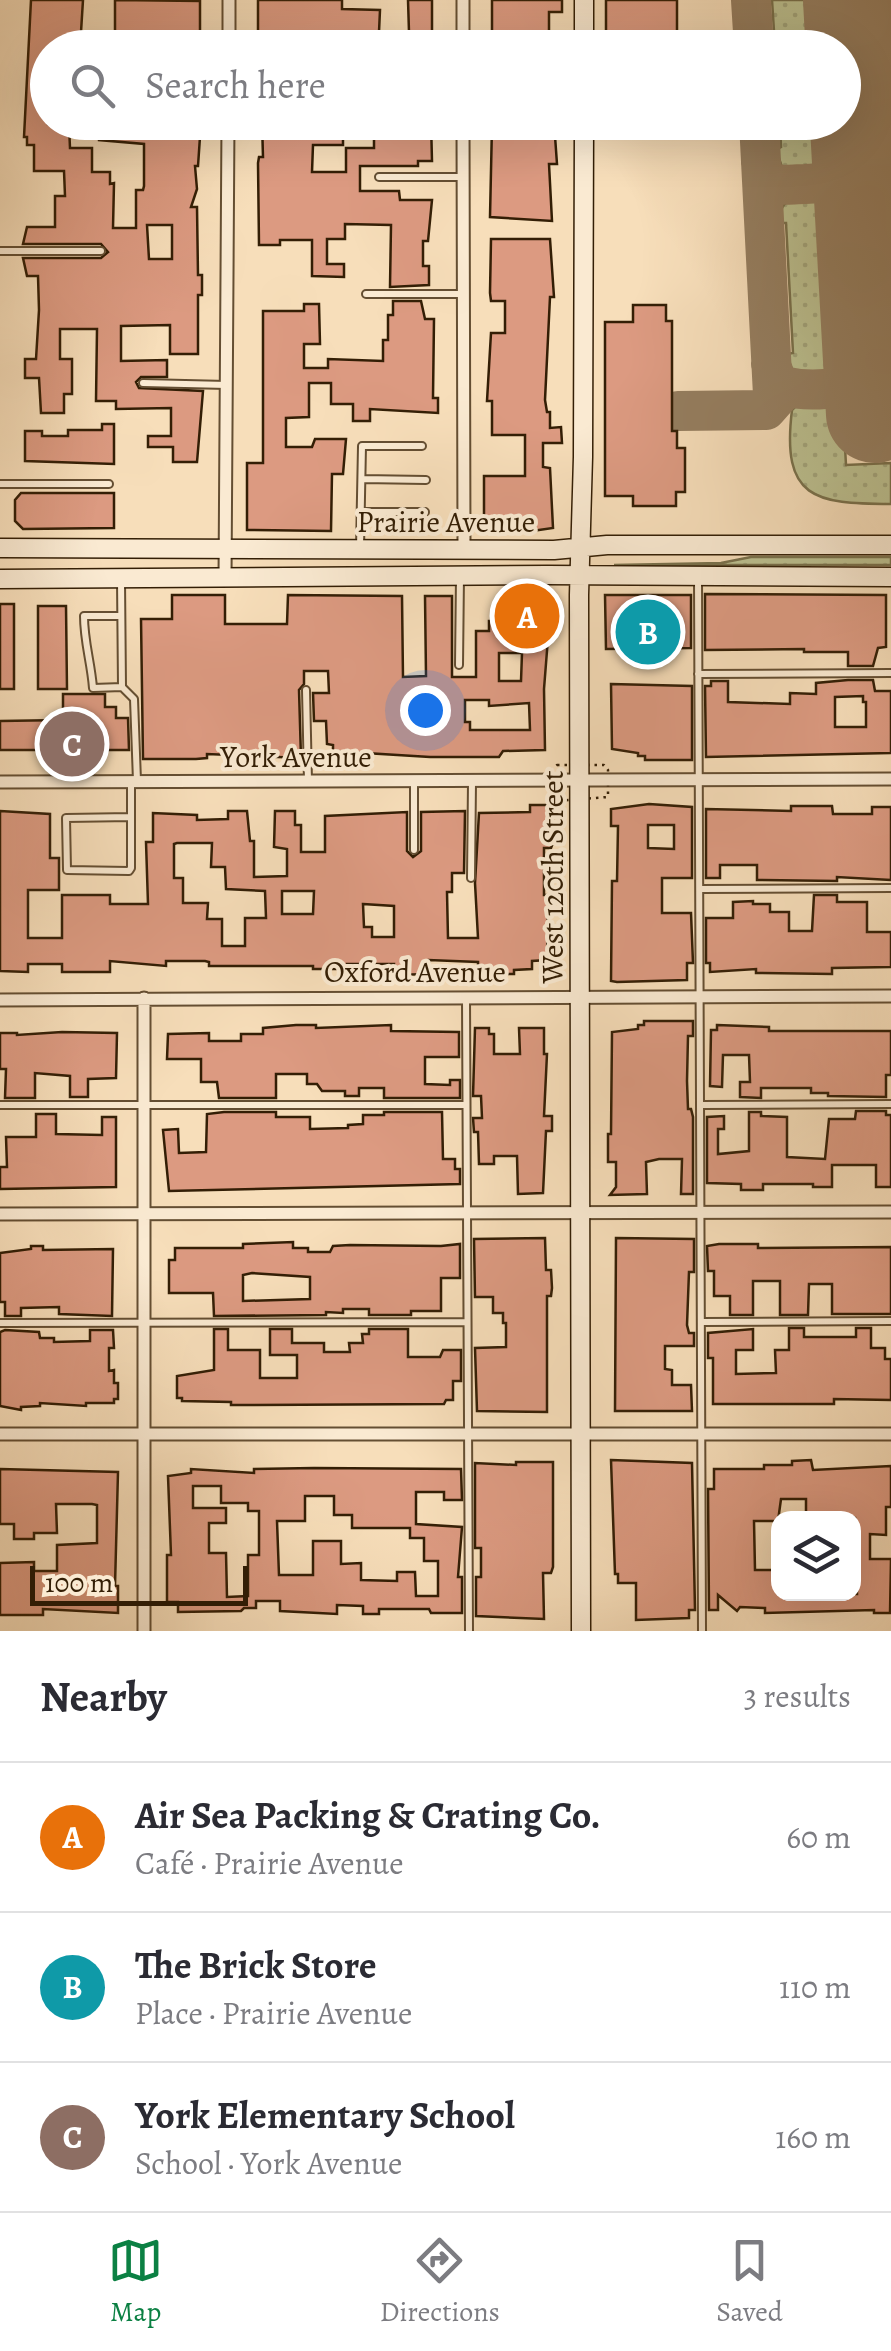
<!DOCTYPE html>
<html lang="en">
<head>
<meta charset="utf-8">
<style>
  :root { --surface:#fff; --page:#f7f7f7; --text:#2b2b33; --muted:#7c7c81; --line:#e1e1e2; --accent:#0b8043 }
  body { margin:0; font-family:Alegreya,serif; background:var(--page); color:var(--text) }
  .controls { position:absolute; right:30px; bottom:30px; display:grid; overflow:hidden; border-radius:20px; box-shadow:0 10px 40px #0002 }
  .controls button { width:90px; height:90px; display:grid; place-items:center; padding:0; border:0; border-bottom:2px solid var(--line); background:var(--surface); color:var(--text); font:50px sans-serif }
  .scale { position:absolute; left:30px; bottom:25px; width:218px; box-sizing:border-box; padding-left:10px; border:5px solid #331e05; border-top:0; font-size:28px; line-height:35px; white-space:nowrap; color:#331e05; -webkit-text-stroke:8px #faead2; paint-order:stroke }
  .you { position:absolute; left:425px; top:710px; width:35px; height:35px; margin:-25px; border:8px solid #fff; border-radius:50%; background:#1a73e8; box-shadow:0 0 0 15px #1a73e833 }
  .badge { display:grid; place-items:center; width:65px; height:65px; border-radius:50%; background:var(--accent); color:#fff; font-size:32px; font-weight:700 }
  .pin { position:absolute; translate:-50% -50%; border:5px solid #fff; box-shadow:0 2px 10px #0006 }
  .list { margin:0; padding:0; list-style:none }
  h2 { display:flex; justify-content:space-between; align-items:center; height:130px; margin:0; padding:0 40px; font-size:42px }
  h2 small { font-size:32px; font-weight:400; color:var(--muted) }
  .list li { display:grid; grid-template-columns:65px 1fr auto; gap:30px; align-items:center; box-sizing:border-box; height:150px; padding:0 40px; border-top:2px solid var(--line) }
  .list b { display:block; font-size:38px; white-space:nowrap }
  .list p { margin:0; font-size:32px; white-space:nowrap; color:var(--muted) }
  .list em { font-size:32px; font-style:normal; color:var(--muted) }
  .icon { flex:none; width:55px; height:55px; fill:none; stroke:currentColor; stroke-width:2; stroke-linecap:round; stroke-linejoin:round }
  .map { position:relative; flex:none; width:891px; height:1631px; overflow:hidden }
  .search { position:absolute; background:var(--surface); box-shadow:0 10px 40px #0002; left:30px; right:30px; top:30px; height:110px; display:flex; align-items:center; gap:25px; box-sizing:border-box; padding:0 35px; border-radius:55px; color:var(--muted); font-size:38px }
  .sheet { height:580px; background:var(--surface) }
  nav { display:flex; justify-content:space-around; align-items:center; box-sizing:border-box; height:140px; border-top:2px solid var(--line); background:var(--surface); font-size:28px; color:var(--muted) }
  nav a { display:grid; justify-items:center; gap:5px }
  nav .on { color:var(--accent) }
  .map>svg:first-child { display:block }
</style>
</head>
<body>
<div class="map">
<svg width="891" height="1631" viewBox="0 0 891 1631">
  <defs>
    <pattern id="grass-dots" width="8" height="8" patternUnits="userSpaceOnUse" patternTransform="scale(2.5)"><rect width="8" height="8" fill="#bcc191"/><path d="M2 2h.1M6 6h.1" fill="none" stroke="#a2a57c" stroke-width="1.8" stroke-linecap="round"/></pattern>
  </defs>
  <rect width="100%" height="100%" fill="#f7deba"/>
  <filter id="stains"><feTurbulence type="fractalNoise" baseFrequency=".002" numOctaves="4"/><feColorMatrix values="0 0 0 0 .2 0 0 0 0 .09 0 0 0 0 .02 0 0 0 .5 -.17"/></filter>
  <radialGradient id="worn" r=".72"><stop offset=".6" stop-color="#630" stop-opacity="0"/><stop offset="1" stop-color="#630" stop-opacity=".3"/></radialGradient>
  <!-- grass -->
  <path fill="url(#grass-dots)" stroke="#78704b" stroke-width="2.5" d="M772 0H810L813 47H775Z
    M780 123H817L819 153 829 154 826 164C814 172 795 174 782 167L776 150 781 147Z
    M818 197 826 201 831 212 823 213 831 358H840V364C825 384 790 384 787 354L793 353 786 223H780C778 196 797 197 818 197Z
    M829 399 838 403 843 410 846 465 891 463V504C815 504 781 499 792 410L802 400Z
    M751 557H891V565H614L721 563Z"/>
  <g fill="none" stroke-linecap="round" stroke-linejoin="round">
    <!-- taxiway -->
    <path stroke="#957e60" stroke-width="40" d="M751 0 754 48
      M759 122 773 395 766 410
      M761 163 763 174 772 184C783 186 794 184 805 184 843 182 854 177 859 138L874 162 891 174
      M771 364 776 381 782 386C803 391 849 393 863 374 871 363 869 345 871 332L877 351 891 369
      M678 411 766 410 781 393"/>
    <!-- runway -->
    <path stroke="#957e60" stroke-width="98" d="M852 0 875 414"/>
  </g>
  <!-- building -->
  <path fill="#dc9a81" stroke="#331e05" stroke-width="2.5" fill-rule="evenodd" d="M31 0H83L80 48H48V124L69 125 70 148H92V172H110V184L114 183 113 228H136V190H143L144 186V144L99 140 98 122H201L198 166H195L197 189 191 207H197L198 275H202V295H198V354H170V325L121 326V361L167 360V377H141L136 382 139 388 203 391 197 462H173V447H148V436H171V408L116 409V401H96L97 329H60V359H72V394H64V413H41L39 378H25V359H36L39 310 38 276H27L23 258H101L108 252 101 244H23L27 227H55V196H65L64 171H34V145H27V137H24ZM147 225H172V259H149Z
    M115 0 200 1V48L115 45Z
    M258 0H342V9L380 10 379 32H409L408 0H432V48H258Z
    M492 0H562V12H549V48H492Z
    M606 0H677V32H661V48H606Z
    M262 122 306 126V123L343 122V145H313L312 172H346V148H374V122H431L432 161H418V166H360V191H399L400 200H432L428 241H423V266H429V285L390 287 391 225 345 224V239H327V264H344V277L312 276V240H280V245H259L258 163 259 157H263Z
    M517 122H554L557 164H549L552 221 490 217 492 125H517Z
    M606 122H661V133H606Z
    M491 239H550L554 297H550L545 400 547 412H550V428L561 427 562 443H543V467L550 468 553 528 525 532V530L484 529V476H525V435H492V401H487L491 333H505V301H491L490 293Z
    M393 301H421L425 319H434L433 398H438V413L370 409V421H353V404H331V383H309V417L286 418V447H312L315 439H346L343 474H332L331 531 247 530V463H263V311H304V304H319L320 344H304V368H328V359L383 361V340H388V315H393Z
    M633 305H666V321H672V431H677V448H685V492H676V506H633V496H605V322H633Z
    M102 424H114V464L25 461V431H42V436H68V430H102Z
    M21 493H114V528L23 529 15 521V500Z
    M705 594 886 595V647L878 648 873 666H848V652H804V649L705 650Z
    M172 595H225V624H287L288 595 402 596 403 677 426 676 425 596H452V677H476V631H489V621H497L499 595H552V636L548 638 544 689 545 750 503 751 499 757H430L333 751V745L327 744 326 721H314L313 693H329L328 671H304V684L299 690 301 758 207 754V758L196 759H143L141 619H172ZM499 653H522L521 681H499ZM465 700H489V706L529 703 530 730H470V722H465Z
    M605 595H691V648L606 649Z
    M0 604H14V689H0Z
    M38 606H66L67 689H38Z
    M848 680H873L875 691H891V753L706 757 705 686H711V681H728V702L790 704V693L816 694V683ZM863 696V702H866V727H835V697Z
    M611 684 692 686V760H645V756H638V753L612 749Z
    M63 694H105V707H116V718H128L129 750H0V721L63 720Z
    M649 804 692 807V878H662V913H691L693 963H687V980L617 982 611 981 612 881H617L618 826H611V809ZM648 825H674V849L648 848Z
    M530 805H551L553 812V843L551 848H544V895H548L547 960 532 961V969L514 970V974H478V962L429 960V974L394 975V964H347V969H313V966H209V962L205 961H166V966L110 961V972H62V964H28V972L0 971V811L50 814V858H59V890H28V938H62V895H110V904H148L146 842H153V813L197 815V820L228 819V811H247L250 841H254V877L287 876V849L274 847 275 811H295V825H301V852H325V816L407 812V851L413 857 421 851V812L465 811 464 873H452V892H447L448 938H478L475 883 479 813 530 812ZM177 843H212L211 867H225L226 889 265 891 266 918H245V946H222V919H207L208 903H183V878H174V844ZM282 891H314L313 914H282ZM363 904 394 906V937H372V927H364Z
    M791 806H832L833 814H872V807H891V880L837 877V881L757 880V865H720V878H706V809L791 811Z
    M814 895H837V902H867V932H891V967L832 968V974L756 973V969L710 972V963H706V918H733V902L753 901V904H770V912H789V931H812Z
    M644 1021H693V1036H688L687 1081 688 1109H691L693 1117V1194H681L682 1159H659L646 1162 647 1194 610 1195 616 1187V1162H608V1134H611L612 1032 638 1029V1025H644Z
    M296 1025H316V1028L391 1025V1031L459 1032V1057H425V1084L450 1085V1080H460V1098H384V1088H359V1096H345V1091H322L317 1084H307V1074H276V1098H219L217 1082H201V1059H167L168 1034 209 1033V1041H241V1034H263V1028Z
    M717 1025 769 1027V1031H891V1075H886V1097L828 1096V1093H811V1088H761V1098L740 1097V1082H750L749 1055H723L722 1087 710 1086 711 1030H717Z
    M475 1028H489V1034H494V1054H520L519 1028H544V1054H547L544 1116H552V1131H546L543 1193 518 1194 517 1156H494V1164H479L478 1132H474L473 1118H482L481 1096H473Z
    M62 1032 117 1033 116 1078 88 1079V1097H70V1076L35 1073V1098H5L6 1069H0V1033H17V1035Z
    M856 1111H886V1115H891V1187H876V1165H832V1187H813V1184H763V1190H741V1184L707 1183V1117L724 1116V1129H718V1154L749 1151V1112H761V1116L787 1117V1157L825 1159 829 1119H855Z
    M224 1112H276V1117H310V1129L348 1128V1125L363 1124V1115H384V1112H442L443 1159H455V1169H460V1184L169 1191 163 1130 178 1129 179 1153 206 1152 207 1114Z
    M36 1114H56V1134L102 1135V1117H116V1187L0 1189V1167H7L6 1137H36Z
    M545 1238 546 1270H551L552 1288 551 1296H547V1412L477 1411 475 1348 506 1347V1323H503V1313H493V1297H475L474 1239Z
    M616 1238 694 1239V1272H689L687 1325 689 1333H694V1346H665V1369L672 1370V1385H691L692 1411H615Z
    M293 1242V1248H308V1252H330L333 1246 350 1245 441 1246 460 1244V1278H441V1311H411V1315H369V1309H343V1313L326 1312V1315L214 1316 213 1293H169V1260H175V1248H243V1244ZM252 1273 310 1277V1299L243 1301V1275Z
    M719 1244H758V1248L891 1247V1314H832V1284H809L808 1315H780V1281H753V1315H730V1296H714V1271H708L707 1246Z
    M31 1246H43V1250L113 1249 112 1316 59 1314V1307L21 1308V1316H5V1302H0V1253L31 1249Z
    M789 1328H804V1337H856V1328H871V1348H885V1359H891V1400L834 1399V1404H713V1358H708V1333L753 1329V1350H736V1374L776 1373 775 1350H789Z
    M214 1329H228V1350H260V1378H297V1355H270V1329H292V1343H324V1352H350L349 1343H363L362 1334H369V1329H408V1357H440L443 1350H461V1381H453V1400H446L444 1404 231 1405V1402L182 1401V1398H177V1376L214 1370Z
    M5 1330 39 1332 40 1338H54V1342L90 1341V1330H113L114 1348H109V1371L114 1370V1383H118V1399H114V1403H86V1406L40 1403V1406L21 1407V1410L0 1406V1332Z
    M611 1460 692 1463 695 1610H689V1618L636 1620V1583H618V1574H615Z
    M811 1460 813 1470 891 1466V1507H886V1535L870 1534V1559H891L890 1613H874V1610L765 1613V1608L740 1607 737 1611 718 1595V1610H709L708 1489H714V1469H764V1465H792V1461ZM781 1499H806V1518H855L857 1594H778V1570H755L754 1521H778Z
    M516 1462H553V1567L551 1573H543L544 1619 476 1616V1577H481V1548H475V1463L516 1465Z
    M314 1468 461 1469 462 1500H444V1492H416V1524L462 1527 458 1577H462V1613H431L429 1609H379V1614H363V1606L337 1605V1614L280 1611V1601H256V1608H244L241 1611 178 1612V1602H167V1555H171L168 1476 191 1473V1469L254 1473V1469ZM193 1486H221V1503H248V1511H259V1555H248V1596L227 1597 226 1553H209V1523H226V1508H193ZM305 1496H334V1515H352V1528H410V1538H424V1561H438V1596H416L415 1572H397V1581L361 1580V1563L341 1564V1541H313V1575H279L277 1521H305Z
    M0 1469 118 1472 115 1586H118V1613L43 1609V1615H0V1563L34 1562V1571H57V1545L97 1543V1505L92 1504H56L57 1533H34V1539H14V1524H0Z"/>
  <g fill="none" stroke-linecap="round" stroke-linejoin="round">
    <defs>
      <path id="service" d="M379 177H463
        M0 251H101
        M366 294H462
        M143 383 227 385
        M362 479 426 480
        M0 484H109
        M361 512H425
        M360 548 362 446H422
        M698 577 702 1631
        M121 580 122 687
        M120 616H84C84 642 91 662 93 688L122 687 134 699 137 781
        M459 665 460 576
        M698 674 891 673
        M306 690 308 781
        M414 782V850
        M131 783V868L129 871 67 870 66 818 131 817
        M471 878 472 782
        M700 889 891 888
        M466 998 469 1631
        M0 1105H466
        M701 1105 891 1104
        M701 1322 891 1321
        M0 1323 467 1322"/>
      <path id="minor" d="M463 0V48
        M229 48V0
        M463 122 464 549
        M225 579 228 122
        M0 782 891 779
        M144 998V1631
        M0 1000 891 996
        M0 1214 891 1212
        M0 1434H891"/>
      <path id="secondary" d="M584 48V0
        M0 548 554 550 607 545H891
        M0 579 547 575 891 577
        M581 1631 579 595 583 457 584 122"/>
    </defs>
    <!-- service casing -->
    <use href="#service" stroke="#644e32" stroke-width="10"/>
    <!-- minor casing -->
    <use href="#minor" stroke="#644e32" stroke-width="15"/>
    <!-- secondary casing -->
    <use href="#secondary" stroke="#331e05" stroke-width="21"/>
    <!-- path -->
    <path stroke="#331e05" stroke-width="2.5" stroke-dasharray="2.5 5" stroke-linecap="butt" d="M645 660 652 659
      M557 765H604L608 770V797L555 801 551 796 552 769Z"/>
    <!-- service -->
    <use href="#service" stroke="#faead2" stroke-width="6"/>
    <!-- minor -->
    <use href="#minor" stroke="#faead2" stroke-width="11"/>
    <!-- secondary -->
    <use href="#secondary" stroke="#faead2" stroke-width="18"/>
  </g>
  <g text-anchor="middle" stroke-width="8" stroke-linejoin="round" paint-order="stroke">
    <!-- street labels -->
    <g font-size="30" fill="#331e05" stroke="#faead2">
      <text x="446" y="532">Prairie Avenue</text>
      <text x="296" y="767">York Avenue</text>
      <text transform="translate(553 877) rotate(-90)" y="10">West 120th Street</text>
      <text x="415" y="982">Oxford Avenue</text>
    </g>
  </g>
  <rect width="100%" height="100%" filter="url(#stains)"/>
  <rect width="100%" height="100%" fill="url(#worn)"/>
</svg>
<div class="controls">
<button><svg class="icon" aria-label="layers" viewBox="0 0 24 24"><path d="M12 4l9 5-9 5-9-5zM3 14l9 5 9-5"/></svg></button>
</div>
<div class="scale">100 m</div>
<div class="you"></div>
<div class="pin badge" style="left:527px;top:616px;background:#e8710a">A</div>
<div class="pin badge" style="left:648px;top:632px;background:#0f9aa8">B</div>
<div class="pin badge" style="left:72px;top:744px;background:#8d6e63">C</div>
<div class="search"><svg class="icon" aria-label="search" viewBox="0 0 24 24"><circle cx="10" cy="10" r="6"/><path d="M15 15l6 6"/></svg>Search here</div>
</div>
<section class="sheet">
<h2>Nearby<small>3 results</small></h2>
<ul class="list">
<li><span class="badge" style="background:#e8710a">A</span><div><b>Air Sea Packing &amp; Crating Co.</b><p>Café · Prairie Avenue</p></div><em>60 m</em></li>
<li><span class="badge" style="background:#0f9aa8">B</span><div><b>The Brick Store</b><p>Place · Prairie Avenue</p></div><em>110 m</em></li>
<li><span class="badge" style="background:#8d6e63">C</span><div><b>York Elementary School</b><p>School · York Avenue</p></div><em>160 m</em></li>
</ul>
</section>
<nav>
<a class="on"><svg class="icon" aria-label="map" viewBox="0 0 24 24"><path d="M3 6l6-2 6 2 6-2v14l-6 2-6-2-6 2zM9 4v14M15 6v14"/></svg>Map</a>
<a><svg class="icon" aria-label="directions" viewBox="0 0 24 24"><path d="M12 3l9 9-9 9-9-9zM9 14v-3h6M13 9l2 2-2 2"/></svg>Directions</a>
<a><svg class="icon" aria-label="saved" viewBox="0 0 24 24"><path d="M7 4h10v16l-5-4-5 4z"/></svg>Saved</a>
</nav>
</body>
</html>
